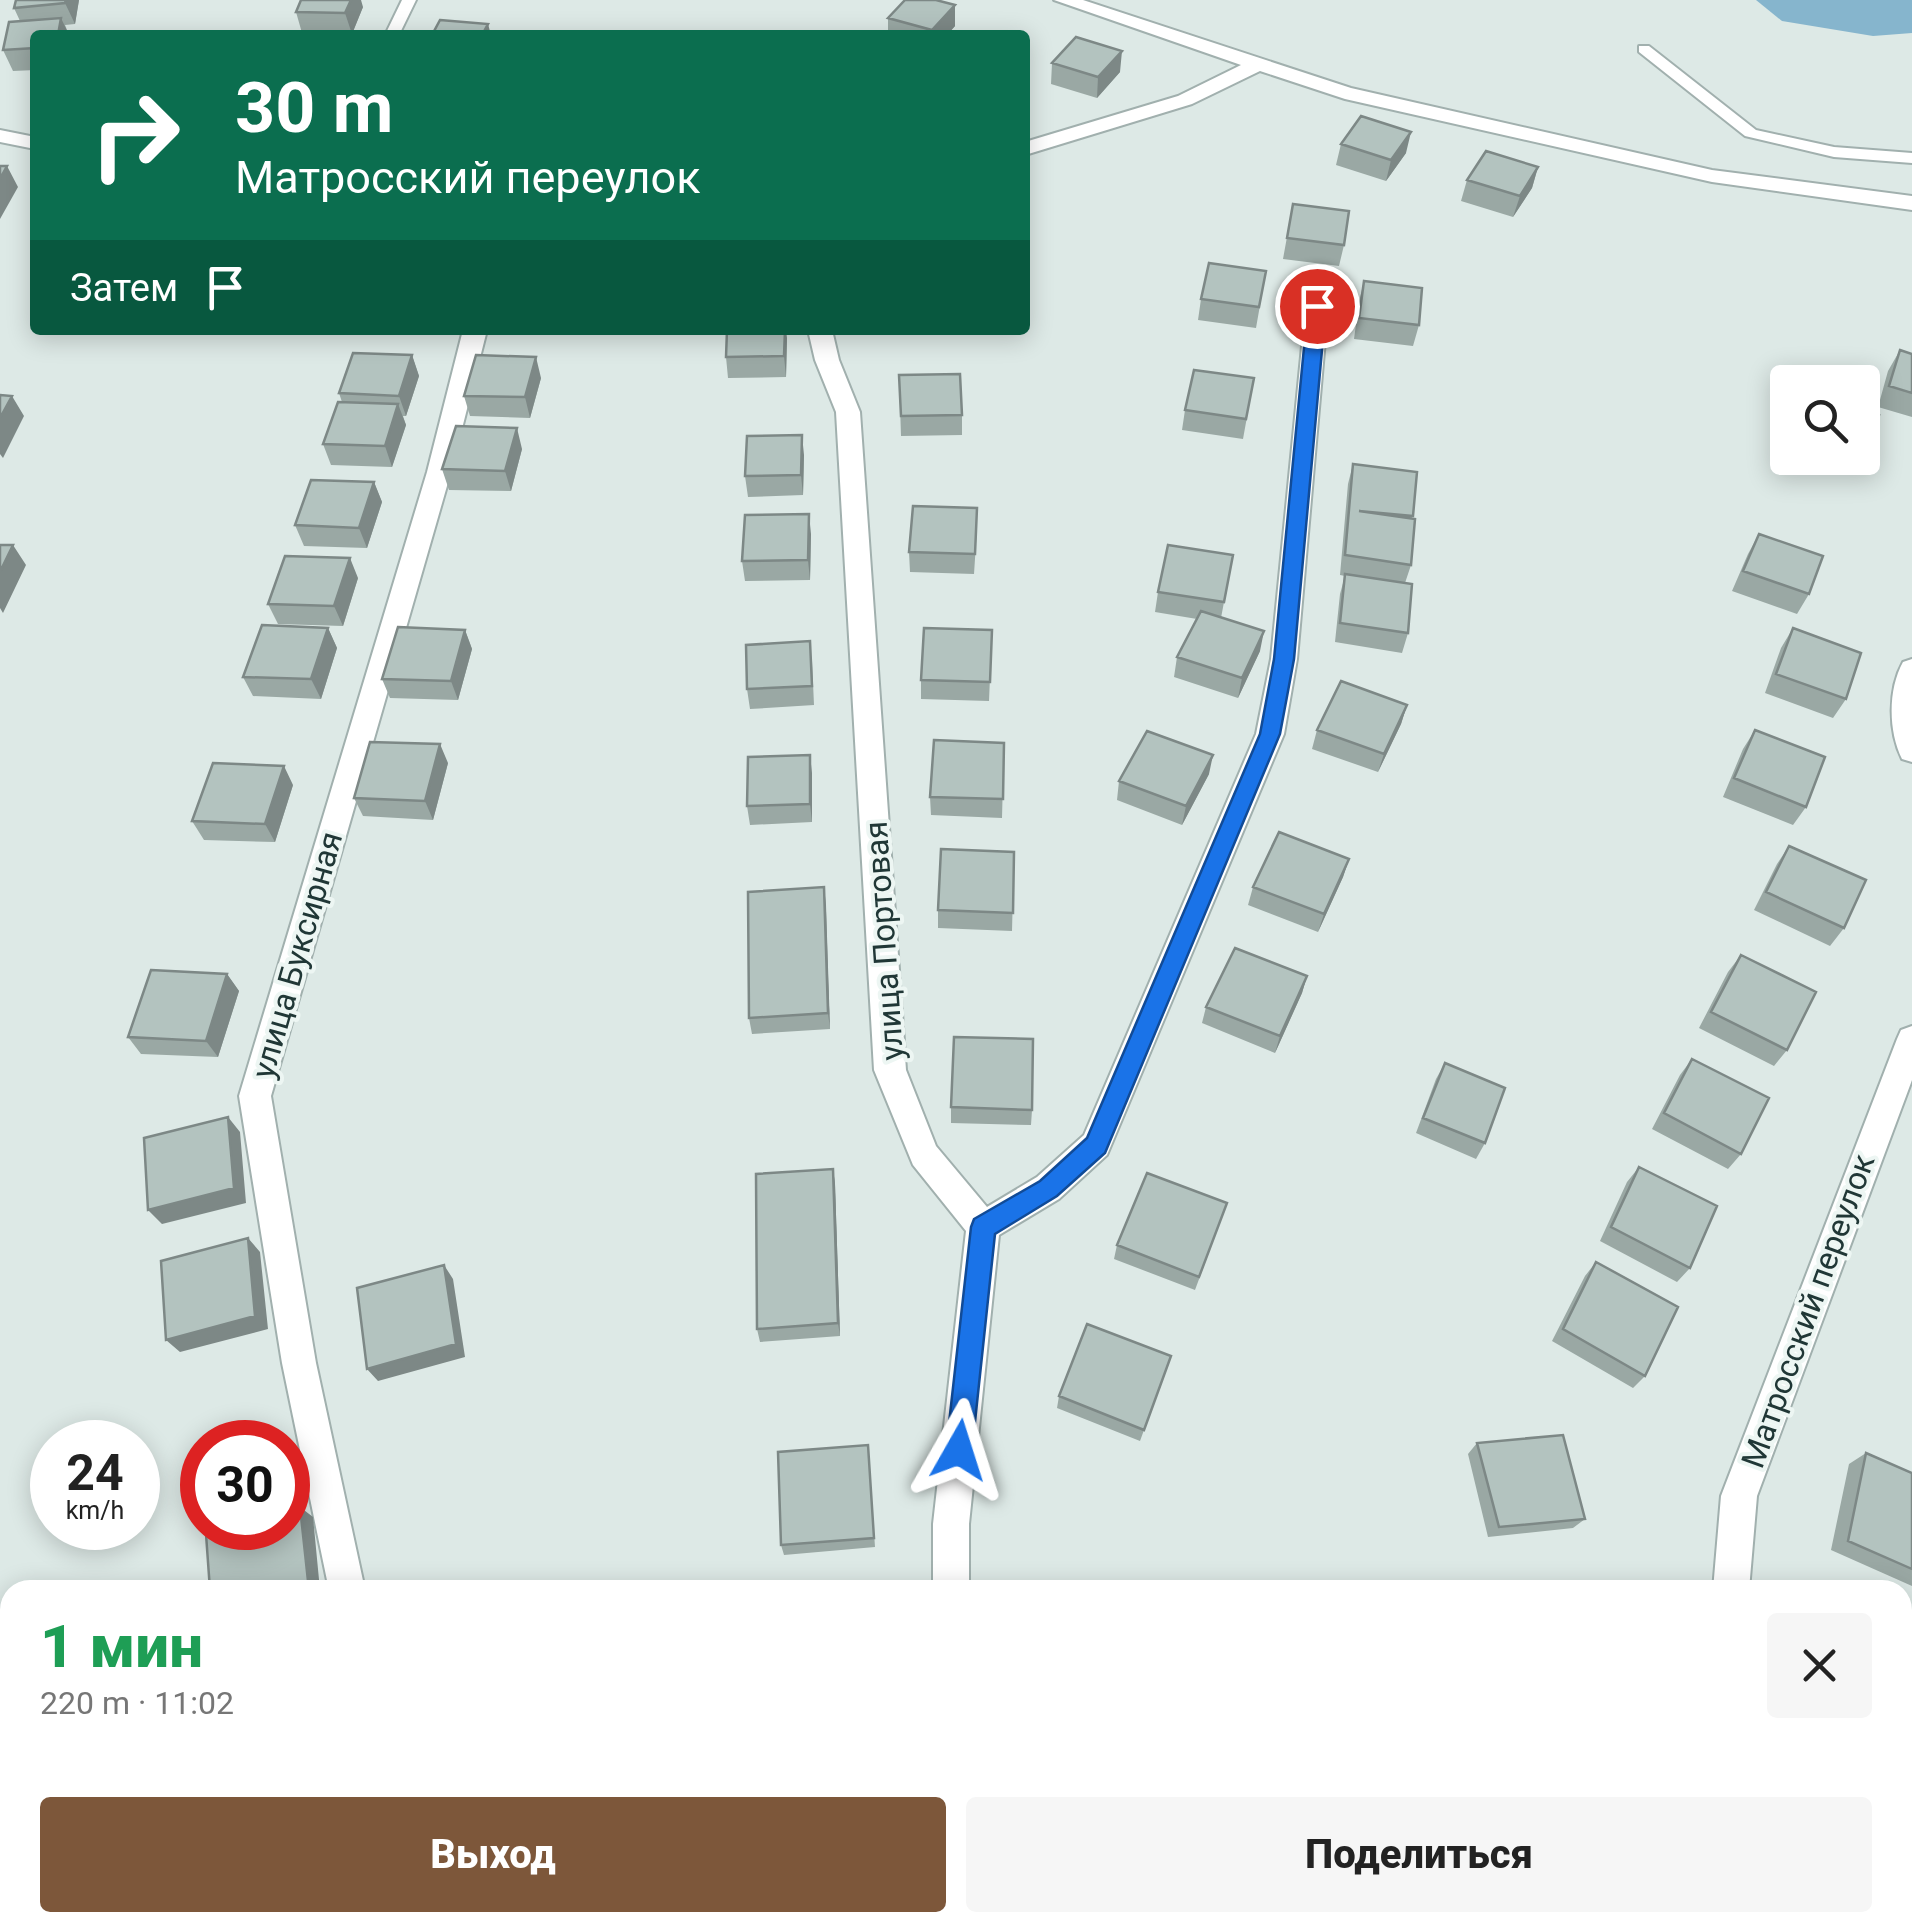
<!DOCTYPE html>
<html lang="ru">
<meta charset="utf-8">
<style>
:root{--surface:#fff;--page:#f6f6f6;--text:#222;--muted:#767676;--accent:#7d573a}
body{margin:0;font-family:Roboto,sans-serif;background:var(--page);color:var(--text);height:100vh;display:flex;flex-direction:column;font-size:38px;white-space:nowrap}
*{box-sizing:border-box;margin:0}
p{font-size:32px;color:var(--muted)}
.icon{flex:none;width:55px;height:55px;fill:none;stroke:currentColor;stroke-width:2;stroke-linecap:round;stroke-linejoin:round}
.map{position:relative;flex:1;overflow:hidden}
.details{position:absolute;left:0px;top:1580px;width:1912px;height:352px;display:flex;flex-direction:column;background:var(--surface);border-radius:30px 30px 0 0;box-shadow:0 5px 25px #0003}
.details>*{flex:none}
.top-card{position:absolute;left:30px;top:30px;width:1000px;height:305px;border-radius:10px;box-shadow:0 5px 25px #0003;background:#0b6e4f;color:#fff;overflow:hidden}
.controls{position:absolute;left:1770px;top:365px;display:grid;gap:20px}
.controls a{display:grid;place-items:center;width:110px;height:110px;border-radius:10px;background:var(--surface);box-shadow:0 5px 25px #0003;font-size:50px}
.speed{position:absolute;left:30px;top:1420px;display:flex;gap:20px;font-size:50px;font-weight:700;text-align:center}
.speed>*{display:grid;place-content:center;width:130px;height:130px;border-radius:50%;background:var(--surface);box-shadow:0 5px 25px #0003;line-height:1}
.speed small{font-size:25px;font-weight:400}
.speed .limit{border:15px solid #d22;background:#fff;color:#111}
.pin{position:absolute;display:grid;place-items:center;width:85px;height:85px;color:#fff;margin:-42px;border:5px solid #fff;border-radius:50%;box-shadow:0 2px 10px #0007}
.me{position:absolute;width:110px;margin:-55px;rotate:6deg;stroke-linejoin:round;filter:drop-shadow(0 0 8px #0008)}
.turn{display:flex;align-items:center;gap:35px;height:210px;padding:0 40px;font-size:45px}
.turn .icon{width:130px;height:130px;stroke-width:2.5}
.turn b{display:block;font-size:70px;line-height:85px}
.then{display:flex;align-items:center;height:95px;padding:0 40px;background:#0003;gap:20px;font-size:38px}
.round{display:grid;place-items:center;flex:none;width:105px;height:105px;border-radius:10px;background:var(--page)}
.headline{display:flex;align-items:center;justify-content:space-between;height:170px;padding:0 40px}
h1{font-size:60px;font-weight:800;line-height:75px;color:#1e9e55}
.action{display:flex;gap:20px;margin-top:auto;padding:20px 40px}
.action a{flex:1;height:115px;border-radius:10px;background:var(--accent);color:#fff;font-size:40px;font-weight:800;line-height:115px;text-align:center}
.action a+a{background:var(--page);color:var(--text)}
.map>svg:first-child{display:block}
.water{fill:#86b5cd}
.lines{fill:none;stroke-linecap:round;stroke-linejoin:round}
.lane-casing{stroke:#a1b0ae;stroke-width:4}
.street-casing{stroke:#a1b0ae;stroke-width:4}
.lane{fill:#fff;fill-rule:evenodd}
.street{fill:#fff;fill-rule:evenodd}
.wall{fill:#9aa8a4}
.shaded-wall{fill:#7d8886}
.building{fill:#b3c3bf;stroke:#7d8886;stroke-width:2.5}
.route{fill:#1a73e8;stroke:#114b97;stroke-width:2.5}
.labels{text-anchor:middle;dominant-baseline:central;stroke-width:8;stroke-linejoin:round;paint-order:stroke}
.street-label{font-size:32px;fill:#203736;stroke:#edf6f3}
</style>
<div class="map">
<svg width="1912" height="1932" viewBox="0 0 1912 1932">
<rect width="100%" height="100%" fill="#dde9e6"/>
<path class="water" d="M1756 0H1912V33L1873 36 1782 21Z"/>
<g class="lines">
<defs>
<path id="lane" d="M402 0H416L399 35H385Z
M1639 46H1649L1756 130 1834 147 1912 153V163L1834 157 1745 136 1639 52Z"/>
<path id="street" d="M1054 0H1083L1351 88 1712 170 1912 196V210L1712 182 1345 99 1260 71 1192 104 1025 155V142L1178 96 1241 65Z
M0 130 35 137V149L0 142Z
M1317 299 1328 306 1297 659 1284 734 1107 1155 1059 1199 999 1235 969 1524V1590H933V1524L966 1231 913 1165 874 1070 836 412 815 360 808 330H832L839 360 860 412 906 1070 936 1146 987 1207 1037 1177 1084 1135 1256 734 1271 659 1306 306Z
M463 330H487L451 472 271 1096 316 1363 365 1590H329L282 1363 239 1096 427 472Z
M1912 659V762L1902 759C1888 731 1888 689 1903 662Z
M1912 1026V1080L1757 1496 1749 1590H1713L1721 1496 1897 1039 1901 1030Z
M350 1922H390L389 1932H349Z
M946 1922H986L987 1932H947Z
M1787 1922H1827L1830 1932H1790Z"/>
</defs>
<use href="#lane" class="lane-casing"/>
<use href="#street" class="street-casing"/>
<use href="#lane" class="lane"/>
<use href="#street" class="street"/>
</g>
<path class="wall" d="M79 0 75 24 65 25 69 35H35V70L13 71 3 50 20 21 14 8Z
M363 7 352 34 302 33 296 12Z
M888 18 955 26 947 35H888Z
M1052 63 1120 72 1097 98 1051 84Z
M1341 144 1406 153 1386 181 1336 165Z
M1538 167 1532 188 1513 217 1461 201 1467 180Z
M1293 204 1344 245 1339 266 1283 259Z
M1266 271 1256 328 1198 320 1201 299Z
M1364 281 1419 325 1413 346 1354 339 1359 302Z
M787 338 786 377 728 378 726 357Z
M1900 350 1912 354V417L1878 407 1888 371Z
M412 355 419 376 406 416H403L406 425 392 467 331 465 323 444 342 402 339 393Z
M899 375 962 415V435L901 436Z
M541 378 530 418 470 416 464 396Z
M1254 378 1243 439 1182 430 1185 410Z
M1862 410 1867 453 1855 473 1803 458H1862Z
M522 449 511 491 449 490 442 469Z
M804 455 803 495 748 497 745 476Z
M1353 464 1417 472 1412 519 1411 565 1405 583 1408 633 1402 653 1335 642 1340 594 1345 576 1340 575 1348 484Z
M374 482 382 502 367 548 304 546 295 525Z
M977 528 974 574 910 572 909 552Z
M811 534 810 580 745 581 742 561Z
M1759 534 1809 594 1797 614 1732 591 1748 554Z
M358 578 343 626 278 624 268 604Z
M1158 592 1224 602 1221 618 1260 651 1238 698 1174 677 1177 657 1197 619 1155 612Z
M328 628 337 648 321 699 253 696 243 677Z
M1793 628 1846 699 1833 718 1765 693 1781 648Z
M465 630 472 649 458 700 390 698 382 679Z
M992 630 989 701 921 699V680Z
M812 661 814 705 750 709 747 689Z
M1407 705 1401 724 1378 772 1312 749 1317 730Z
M1755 730 1806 807 1793 825 1723 797 1743 749Z
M1004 743 1002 818 931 815 930 797Z
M448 763 433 820 363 816 354 798Z
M812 773V822L750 825 747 806Z
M1209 774 1182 825 1117 800 1119 781Z
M293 785 275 842 204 840 192 821Z
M1789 846 1844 928 1830 946 1754 910 1777 864Z
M1014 852 1012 931 938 928V910Z
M1349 859 1343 877 1318 932 1248 905 1253 887Z
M824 887 830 1029 752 1034 749 1018Z
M1741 955 1787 1050 1774 1066 1699 1028 1728 972Z
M227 974 239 991 218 1057 141 1054 128 1037Z
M1307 976 1302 993 1275 1053 1202 1023 1206 1007Z
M1692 1059 1741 1154 1728 1169 1652 1129 1680 1075Z
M1445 1063 1485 1143 1476 1159 1416 1133 1436 1079Z
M951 1107 1032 1110 1031 1125 951 1123Z
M1639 1167 1690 1268 1677 1282 1600 1241 1627 1182Z
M833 1169 835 1184 840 1336 760 1342 757 1329Z
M1222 1217 1195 1290 1114 1259 1117 1245Z
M1596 1262 1645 1376 1633 1388 1552 1341 1585 1276Z
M1171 1356 1140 1441 1057 1408 1059 1396Z
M1477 1443 1585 1519 1573 1528 1488 1537 1468 1454Z
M868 1445 875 1547 784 1555 781 1545Z
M1866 1453 1912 1473V1586L1831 1550 1849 1464Z
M1902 1653H1912V1754L1902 1755Z"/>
<path class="shaded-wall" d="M66 0H79L75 24 65 3Z
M351 0H361L363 7 352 34 345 13Z
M955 5V26L947 35H932V30Z
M61 18 69 35H58Z
M488 24 491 35H482Z
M1122 51 1120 72 1097 98 1098 77Z
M1411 132 1406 153 1386 181 1391 160Z
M7 166 18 187 0 219V179Z
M1538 167 1532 188 1513 217 1520 196Z
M785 330H786L787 338 786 377 784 356Z
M412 355 419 376 406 416 399 396Z
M536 357 541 378 530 418 525 397Z
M12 396 24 416 3 458 0 454V418Z
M398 404 406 425 392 467 385 446Z
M517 428 522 449 511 491 505 471Z
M802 435 804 455 803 495 801 475Z
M374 482 382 502 367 548 359 528Z
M809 514 811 534 810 580 808 560Z
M13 545 26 565 3 613 0 608V572Z
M350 558 358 578 343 626 334 606Z
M328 628 337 648 321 699 311 679Z
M465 630 472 649 458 700 451 681Z
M1264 631 1260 651 1238 698 1242 678Z
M1407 705 1401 724 1378 772 1384 754Z
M440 744 448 763 433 820 425 801Z
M810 755 812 773V822L810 804Z
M1213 755 1209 774 1182 825 1186 806Z
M284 766 293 785 275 842 265 824Z
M1349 859 1343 877 1318 932 1324 914Z
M824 887 826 905 830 1029 828 1013Z
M227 974 239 991 218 1057 206 1041Z
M1307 976 1302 993 1275 1053 1280 1036Z
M228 1117 240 1132 246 1203 162 1224 148 1210Z
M833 1169 835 1184 840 1336 838 1323Z
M248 1238 260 1252 268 1329 180 1352 166 1340Z
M444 1265 453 1279 465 1357 378 1381 367 1369Z
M300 1507 313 1517 320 1590H309Z
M265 1922H280L279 1932H264Z
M508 1922H518V1932H508Z"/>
<path class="building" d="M16 0H66L65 3 14 8Z
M301 0H351L345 13 296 12Z
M905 0H936L955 5 932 30 888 18Z
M61 18 58 35H35V48L3 50 9 22Z
M440 20 488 24 482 35H432Z
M1076 37 1122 51 1098 77 1052 63Z
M1361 116 1411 132 1391 160 1341 144Z
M1486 151 1538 167 1520 196 1467 180Z
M0 166H7L0 179Z
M1293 204 1349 211 1344 245 1287 238Z
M1209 263 1266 271 1259 307 1201 299Z
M1364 281 1422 288 1419 325 1359 318Z
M727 330H785L784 356 726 357Z
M1900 350 1912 354V393L1889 386Z
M353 353 412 355 399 396 339 393Z
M476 355 536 357 525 397 464 396Z
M1194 370 1254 378 1246 419 1185 410Z
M960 374 962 415 901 416 899 375Z
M0 395 12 396 0 418Z
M338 402 398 404 385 446 323 444Z
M1862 410 1879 415 1867 453 1862 451Z
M456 426 517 428 505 471 442 469Z
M802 435 801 475 745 476 747 436Z
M1353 464 1417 472 1413 516 1359 511 1415 519 1411 565 1345 555Z
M311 480 374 482 359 528 295 525Z
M913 506 977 508 975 554 909 552Z
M809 514 808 560 742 561 745 515Z
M1759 534 1823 556 1809 594 1743 571Z
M0 545H13L0 572Z
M1168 545 1233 555 1224 602 1158 592Z
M285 556 350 558 334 606 268 604Z
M1345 574 1412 584 1408 633 1340 623Z
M1201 611 1264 631 1242 678 1177 657Z
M262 625 328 628 311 679 243 677Z
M398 627 465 630 451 681 382 679Z
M924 628 992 630 990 682 921 680Z
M1793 628 1861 653 1846 699 1776 674Z
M810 641 812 686 747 689 746 645Z
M1341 681 1407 705 1384 754 1317 730Z
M1755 730 1825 757 1806 807 1734 778Z
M1147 731 1213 755 1186 806 1119 781Z
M934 740 1004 743 1003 799 930 797Z
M370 742 440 744 425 801 354 798Z
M810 755V804L747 806 748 757Z
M213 763 284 766 265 824 192 821Z
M1279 832 1349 859 1324 914 1253 887Z
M1789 846 1866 880 1844 928 1766 892Z
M941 849 1014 852 1013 913 938 910Z
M824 887 828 1013 749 1018 748 892Z
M1235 948 1307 976 1280 1036 1206 1007Z
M1741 955 1816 992 1787 1050 1711 1012Z
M151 970 227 974 206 1041 128 1037Z
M954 1037 1033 1039 1032 1110 951 1107Z
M1692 1059 1769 1098 1741 1154 1664 1113Z
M1445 1063 1505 1088 1485 1143 1423 1118Z
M228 1117 234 1188 148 1210 144 1138Z
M1639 1167 1717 1206 1690 1268 1611 1227Z
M833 1169 838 1323 757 1329 756 1174Z
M1147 1173 1227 1203 1199 1277 1117 1245Z
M248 1238 255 1316 166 1340 161 1261Z
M1596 1262 1678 1307 1645 1376 1563 1329Z
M444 1265 456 1344 367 1369 357 1288Z
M1087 1324 1171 1356 1144 1430 1059 1396Z
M1563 1435 1585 1519 1499 1527 1477 1443Z
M868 1445 874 1538 781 1545 778 1452Z
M1866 1453 1912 1473V1569L1848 1541Z
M300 1507 309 1590H210L206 1534 230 1528H288V1511Z
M1902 1653H1912V1750H1902Z
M241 1922H265L264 1932H160Z
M403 1922H508V1932H403Z"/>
<path class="route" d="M1317 300 1326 306 1294 659 1280 734 1105 1153 1057 1196 995 1234 972 1450 968 1460 959 1464 950 1460 946 1450 971 1227 974 1219 1040 1181 1087 1138 1260 734 1274 659 1308 306Z"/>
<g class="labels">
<g class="street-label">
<text transform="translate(884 941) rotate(-94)">улица Портовая</text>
<text transform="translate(297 955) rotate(-74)">улица Буксирная</text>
<text transform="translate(1808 1311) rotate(-70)">Матросский переулок</text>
</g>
</g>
</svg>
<div class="controls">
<a><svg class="icon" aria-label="search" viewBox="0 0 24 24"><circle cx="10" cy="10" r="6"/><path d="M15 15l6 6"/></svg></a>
</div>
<div class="speed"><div>24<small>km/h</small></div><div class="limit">30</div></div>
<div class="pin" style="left:1317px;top:306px;background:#d93025"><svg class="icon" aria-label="arrive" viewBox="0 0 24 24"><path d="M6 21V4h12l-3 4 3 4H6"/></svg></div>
<svg class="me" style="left:959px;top:1450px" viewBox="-20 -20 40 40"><path d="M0-17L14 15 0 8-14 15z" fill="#1a73e8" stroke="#fff" stroke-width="4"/></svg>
<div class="top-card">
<div class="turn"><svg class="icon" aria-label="right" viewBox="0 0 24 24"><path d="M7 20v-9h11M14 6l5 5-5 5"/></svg><div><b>30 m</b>Матросский переулок</div></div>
<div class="then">Затем<svg class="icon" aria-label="arrive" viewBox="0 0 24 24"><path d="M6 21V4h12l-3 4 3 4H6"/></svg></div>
</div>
<section class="details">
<div class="headline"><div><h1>1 мин</h1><p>220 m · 11:02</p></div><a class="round"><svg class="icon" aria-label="close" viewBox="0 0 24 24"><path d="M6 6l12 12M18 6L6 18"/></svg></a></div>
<div class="action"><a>Выход</a><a>Поделиться</a></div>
</section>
</div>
